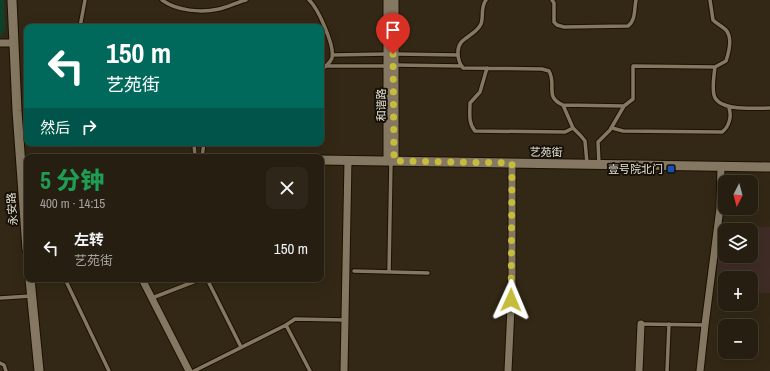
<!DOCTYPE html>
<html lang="zh">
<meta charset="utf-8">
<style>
:root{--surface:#261e10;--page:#2e2719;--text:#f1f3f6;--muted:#a4a29f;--line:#423c30}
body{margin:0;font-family:"Archivo Narrow","Noto Sans SC",sans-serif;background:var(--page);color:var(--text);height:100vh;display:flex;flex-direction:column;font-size:15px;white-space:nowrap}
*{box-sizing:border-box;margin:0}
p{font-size:13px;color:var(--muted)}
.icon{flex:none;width:22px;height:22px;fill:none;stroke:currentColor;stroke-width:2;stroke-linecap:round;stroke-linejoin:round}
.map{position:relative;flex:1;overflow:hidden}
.side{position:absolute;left:24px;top:154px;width:300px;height:128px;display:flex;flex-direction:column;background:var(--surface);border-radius:8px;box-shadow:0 4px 16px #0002,0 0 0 1px var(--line)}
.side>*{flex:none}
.guide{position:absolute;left:24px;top:24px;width:300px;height:122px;border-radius:8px;box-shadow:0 4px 16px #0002,0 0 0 1px var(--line);background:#00695c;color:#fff;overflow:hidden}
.needle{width:26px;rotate:186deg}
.controls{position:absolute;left:718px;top:175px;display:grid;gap:8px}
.controls a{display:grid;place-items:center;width:40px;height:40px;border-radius:8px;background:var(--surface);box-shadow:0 4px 16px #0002,0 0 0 1px var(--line);font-size:20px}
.pin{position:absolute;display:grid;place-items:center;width:34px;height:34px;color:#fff;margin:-41px -17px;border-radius:50% 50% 50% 0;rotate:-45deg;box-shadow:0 0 4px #0007}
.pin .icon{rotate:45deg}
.me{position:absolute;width:44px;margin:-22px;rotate:1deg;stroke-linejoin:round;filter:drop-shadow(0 0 3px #0008)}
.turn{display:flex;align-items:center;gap:14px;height:84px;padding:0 16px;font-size:18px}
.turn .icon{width:52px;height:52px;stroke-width:2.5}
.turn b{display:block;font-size:28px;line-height:34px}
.then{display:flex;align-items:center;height:38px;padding:0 16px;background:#0003;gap:8px;font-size:15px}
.round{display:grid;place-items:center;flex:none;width:42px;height:42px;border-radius:8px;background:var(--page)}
.summary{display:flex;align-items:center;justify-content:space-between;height:68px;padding:0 16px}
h1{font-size:24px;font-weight:800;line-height:30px;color:#1e9e55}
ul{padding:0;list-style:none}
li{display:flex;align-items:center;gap:12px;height:52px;padding:0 16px}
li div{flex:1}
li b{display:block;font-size:15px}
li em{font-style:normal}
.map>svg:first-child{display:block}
.commercial{fill:#3f2c27}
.green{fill:#0f4129}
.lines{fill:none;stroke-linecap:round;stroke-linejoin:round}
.service-casing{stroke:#1b1101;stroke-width:5.5}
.minor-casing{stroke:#1b1101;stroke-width:9}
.tertiary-casing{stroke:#1b1101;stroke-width:11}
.service{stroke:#857862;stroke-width:3.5}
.minor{stroke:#857862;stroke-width:7}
.tertiary{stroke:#857862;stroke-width:9}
.route{stroke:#c6bc3c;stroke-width:7;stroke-dasharray:0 12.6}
.transit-dot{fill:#1a4fb4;stroke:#171209;stroke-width:1.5}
.labels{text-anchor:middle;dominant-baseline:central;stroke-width:4;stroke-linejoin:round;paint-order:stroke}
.street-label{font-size:11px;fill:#e9e2d6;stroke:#171209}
.poi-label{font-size:11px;fill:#e9e2d6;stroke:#171209;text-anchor:end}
</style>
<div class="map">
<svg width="770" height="371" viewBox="0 0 770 371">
<rect width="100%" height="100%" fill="#332815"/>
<path class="commercial" d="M726 226 770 227V293H751V278H725V293H717V253H725V256H751V230H726Z"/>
<path class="green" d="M0 0H4L5 29 0 37Z"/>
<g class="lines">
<defs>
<path id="service" d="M162 0C177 11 201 13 219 9 229 7 237 2 246 0
M309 0C318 8 335 46 332 58 330 63 325 67 321 70
M486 0C480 8 484 16 481 24 475 37 457 37 458 53 458 59 459 63 463 68L542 69 549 71C557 85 544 97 563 105L624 106 633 99V66L715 67 726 61C729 52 733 38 726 30 722 26 717 24 713 20L710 0
M552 0 554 3V22L557 25 564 27 628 26C636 20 634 9 636 0
M80 27 85 0
M395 54 458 55
M332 55 387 54
M321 64 325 66H387
M395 65 462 66
M715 67C714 75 712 87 714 95 718 112 757 108 770 108
M487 68 480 92 470 103C470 113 468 123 475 131L565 132 573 128
M563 105 573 128 581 136 585 141 587 163
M612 128 623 131 722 132C729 127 732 116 729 108
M194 143 195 157
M202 157 204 143
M599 164 598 142 610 130 624 106
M354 271 428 273
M389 272 391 161
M65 279 109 371
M207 279 241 347
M0 298 31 296
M152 298 201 279
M641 324 705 325
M286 325 295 319 345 320
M0 363 4 365 6 371
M194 371 286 325 310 371
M667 371 669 324"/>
<path id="minor" d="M0 43H14
M142 279 189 371
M344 371 348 160
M508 371 512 286V163
M639 371 641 324
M700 371 705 325 720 208 721 166"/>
<path id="tertiary" d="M12 0 17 111 27 249
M321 160 770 167
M388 161V0
M394 161V0
M30 279 39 371"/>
</defs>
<use href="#service" class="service-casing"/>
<use href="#minor" class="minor-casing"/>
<use href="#tertiary" class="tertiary-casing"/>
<use href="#service" class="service"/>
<use href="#minor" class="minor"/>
<use href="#tertiary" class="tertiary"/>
</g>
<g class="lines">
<path class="route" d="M393 54 394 161 512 163 511 300"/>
</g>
<rect class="transit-dot" x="667" y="165" width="8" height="8" rx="2"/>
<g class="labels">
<g class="street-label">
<text transform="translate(381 105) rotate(-90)">和谐路</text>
<text transform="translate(546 152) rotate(1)">艺苑街</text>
<text transform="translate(12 209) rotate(-94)">永安路</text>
</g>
<g class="poi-label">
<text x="663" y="169">壹号院北门</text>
</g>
</g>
</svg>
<div class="controls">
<a><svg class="needle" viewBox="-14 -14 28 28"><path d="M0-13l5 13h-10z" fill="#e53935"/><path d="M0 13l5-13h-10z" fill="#a4a29f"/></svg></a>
<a><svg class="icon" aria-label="layers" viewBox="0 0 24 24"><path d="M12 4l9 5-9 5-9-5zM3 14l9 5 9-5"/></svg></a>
<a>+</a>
<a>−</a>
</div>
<div class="pin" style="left:393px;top:54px;background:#d93025"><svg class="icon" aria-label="arrive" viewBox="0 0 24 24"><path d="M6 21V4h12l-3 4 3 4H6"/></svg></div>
<svg class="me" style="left:511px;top:300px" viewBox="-20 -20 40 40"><path d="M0-17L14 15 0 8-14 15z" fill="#c6bc3c" stroke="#fff" stroke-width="4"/></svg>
<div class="guide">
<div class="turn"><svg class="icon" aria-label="left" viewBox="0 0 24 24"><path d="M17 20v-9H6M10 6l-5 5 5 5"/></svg><div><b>150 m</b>艺苑街</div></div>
<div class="then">然后<svg class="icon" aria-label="right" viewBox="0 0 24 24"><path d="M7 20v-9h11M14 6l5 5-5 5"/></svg></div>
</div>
<section class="side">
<div class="summary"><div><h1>5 分钟</h1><p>400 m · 14:15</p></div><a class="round"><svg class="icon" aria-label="close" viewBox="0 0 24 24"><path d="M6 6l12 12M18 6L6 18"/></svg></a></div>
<ul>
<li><svg class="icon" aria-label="left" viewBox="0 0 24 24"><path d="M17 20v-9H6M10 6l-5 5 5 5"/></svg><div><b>左转</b><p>艺苑街</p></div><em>150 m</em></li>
</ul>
</section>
</div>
